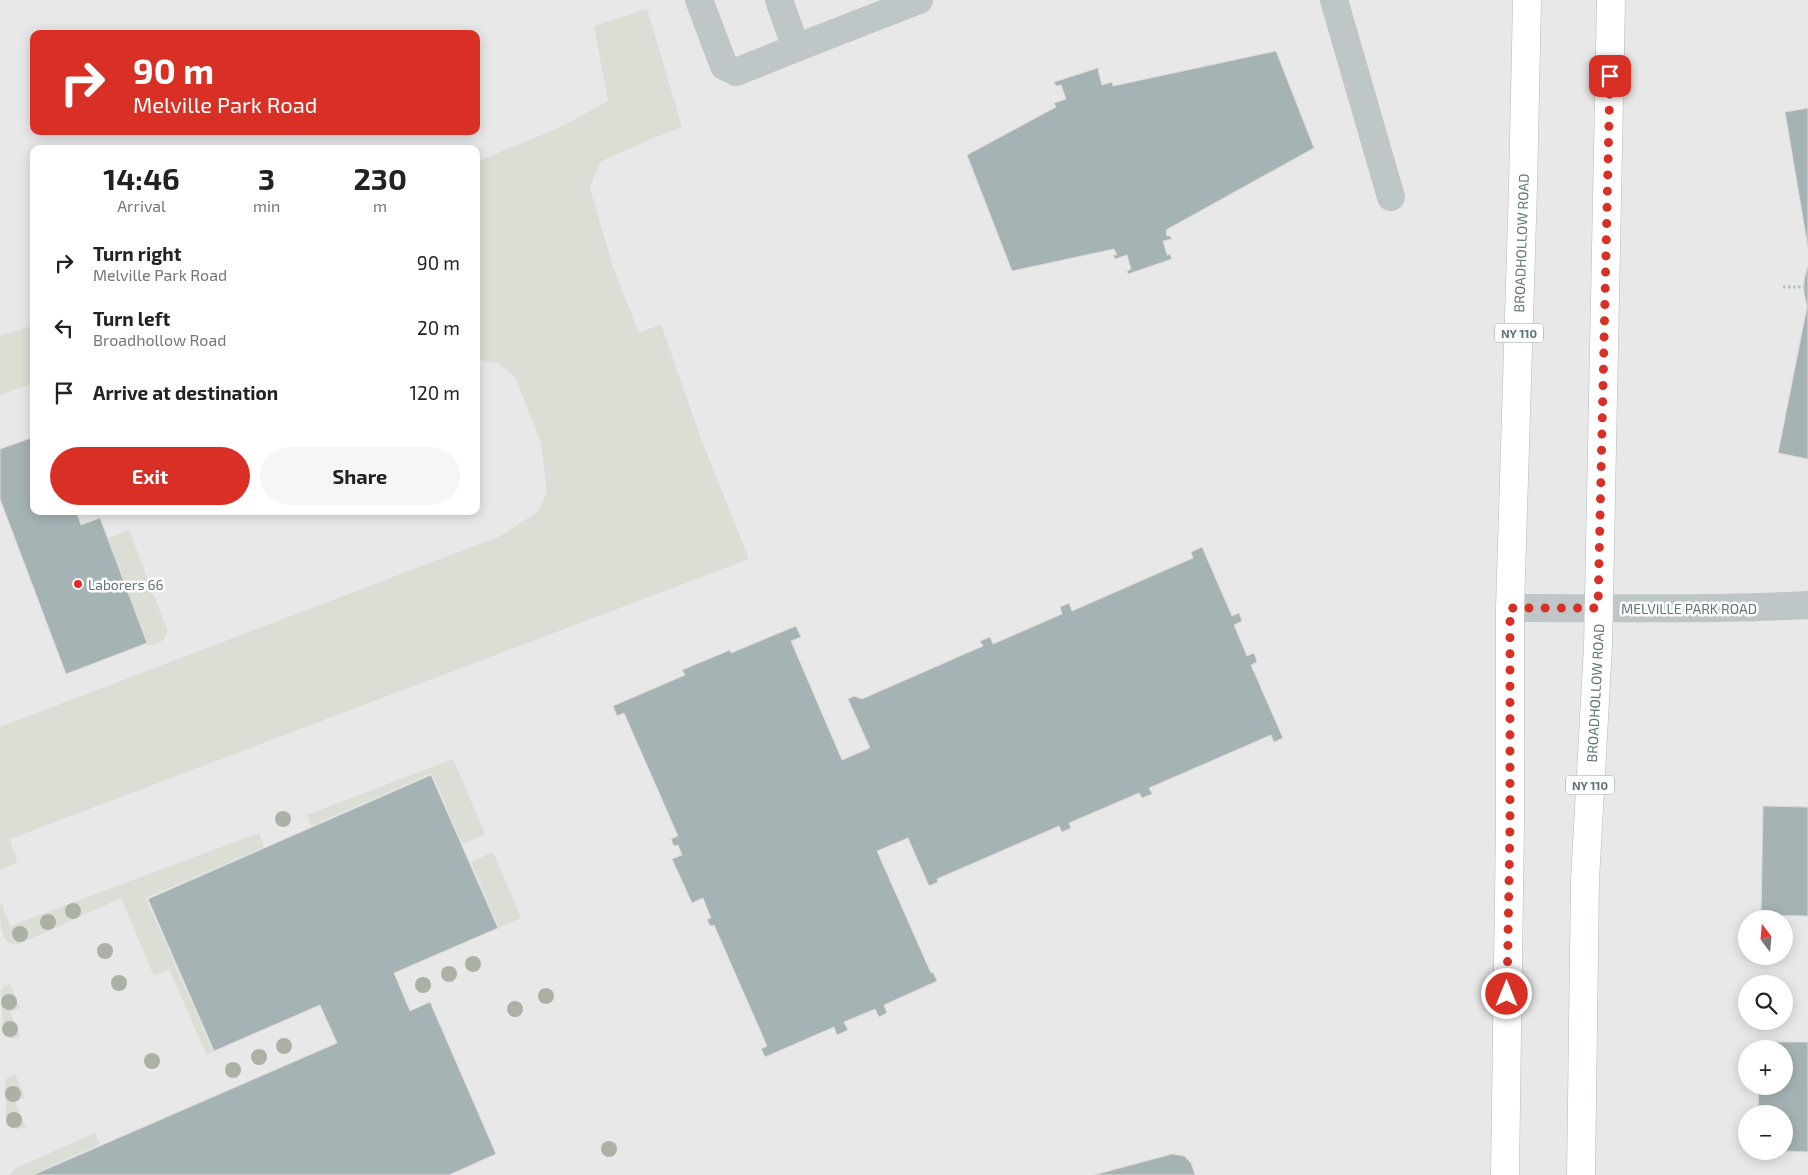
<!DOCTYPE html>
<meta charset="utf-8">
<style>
:root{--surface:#fff;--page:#f6f6f6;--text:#222;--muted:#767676;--accent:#d93025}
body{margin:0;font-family:"Exo 2",sans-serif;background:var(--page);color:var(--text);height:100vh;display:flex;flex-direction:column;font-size:19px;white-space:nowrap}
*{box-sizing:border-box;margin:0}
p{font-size:16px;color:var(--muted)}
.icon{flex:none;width:28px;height:28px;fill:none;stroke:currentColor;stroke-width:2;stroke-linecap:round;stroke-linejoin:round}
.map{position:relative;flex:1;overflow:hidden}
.panel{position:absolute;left:30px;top:145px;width:450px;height:370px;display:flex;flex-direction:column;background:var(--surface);border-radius:10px;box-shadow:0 2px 12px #0003}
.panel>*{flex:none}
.guide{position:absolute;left:30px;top:30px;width:450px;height:105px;border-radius:10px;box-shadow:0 2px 12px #0003;background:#d93025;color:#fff;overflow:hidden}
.needle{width:32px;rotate:344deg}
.fabs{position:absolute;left:1738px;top:910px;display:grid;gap:10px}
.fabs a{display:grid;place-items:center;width:55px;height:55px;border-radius:50%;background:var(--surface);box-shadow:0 2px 12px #0003;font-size:25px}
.pin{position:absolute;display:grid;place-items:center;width:42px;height:42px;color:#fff;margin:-21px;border-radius:10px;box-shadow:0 2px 8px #0006}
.me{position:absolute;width:55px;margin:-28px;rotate:0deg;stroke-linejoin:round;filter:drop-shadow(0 0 4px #0008)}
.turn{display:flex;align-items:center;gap:18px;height:105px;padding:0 20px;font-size:22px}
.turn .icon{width:65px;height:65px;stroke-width:2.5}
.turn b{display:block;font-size:35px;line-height:42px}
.eta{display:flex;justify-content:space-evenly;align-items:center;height:85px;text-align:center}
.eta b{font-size:30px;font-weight:700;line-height:35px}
.cta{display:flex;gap:10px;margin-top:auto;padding:10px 20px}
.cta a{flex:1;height:58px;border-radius:30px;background:var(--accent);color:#fff;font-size:20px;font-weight:700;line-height:58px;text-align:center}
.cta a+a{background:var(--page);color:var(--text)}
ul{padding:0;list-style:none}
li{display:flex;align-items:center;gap:15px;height:65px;padding:0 20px}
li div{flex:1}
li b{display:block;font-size:19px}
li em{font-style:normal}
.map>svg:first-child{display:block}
.built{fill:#e7e8e7;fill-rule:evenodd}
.green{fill:#daded5}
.building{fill:#a6b3b5;stroke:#dadad8}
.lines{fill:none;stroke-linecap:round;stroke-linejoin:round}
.major-casing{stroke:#b3babc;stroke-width:29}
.path{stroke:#b9bfc0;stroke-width:3;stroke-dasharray:2.5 2.5;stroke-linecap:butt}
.minor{stroke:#bfc6c8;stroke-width:28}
.major{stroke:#fff;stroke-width:28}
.tree{fill:#abb2a5}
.route{stroke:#d93025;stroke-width:9;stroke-dasharray:0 16.2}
.poi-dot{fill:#e52a2f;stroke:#fff;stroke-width:2}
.labels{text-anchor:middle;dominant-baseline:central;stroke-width:5;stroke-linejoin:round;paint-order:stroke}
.shield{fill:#fff;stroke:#8e9fa3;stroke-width:1}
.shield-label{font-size:12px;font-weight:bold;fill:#5e767b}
.street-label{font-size:14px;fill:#5e767b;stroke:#fff}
.poi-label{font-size:14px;fill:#5e767b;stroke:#fff;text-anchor:start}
</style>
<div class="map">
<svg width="1808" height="1175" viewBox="0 0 1808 1175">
<rect width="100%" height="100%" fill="#f9f8f6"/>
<path class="built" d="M0 0H1808V1175H0ZM34 34H476V131H34ZM34 149H476V511H34ZM1746 919H1784V956H1746ZM1746 984H1784V1021H1746ZM1746 1049H1784V1086H1746ZM1746 1114H1784V1151H1746Z"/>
<path class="green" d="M647 9 682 127 648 140 600 162 590 188 613 267 639 333 661 324 701 439 749 559 10 839 17 863 0 870V727L498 537 538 512 547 492 541 443 515 377 498 363 480 360 476 361V162L561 127 608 101 594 26Z
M34 325V383L0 395V336Z
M129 530 167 630C166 642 159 642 148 646L108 538Z
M453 759 485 834 462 844 432 773 311 826 307 815Z
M259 833 264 847 146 898 213 1052 207 1055 169 969 154 976 121 898 19 944C0 949 0 921 0 905L2 904 10 926Z
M493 852 521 918 499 928 471 862Z
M10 984 20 1008 10 1012 20 1037 12 1039 5 1036 3 1032 1 990 4 986Z
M15 1074 25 1097 15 1102 26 1127C3 1135 6 1116 6 1101 5 1095 4 1087 6 1081 7 1077 11 1076 15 1074Z
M95 1133 100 1144 31 1175H10L14 1169Z"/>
<path class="building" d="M1276 51 1314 148 1166 230 1167 236H1170L1172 239 1163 241 1167 255 1170 254 1172 259 1128 274 1127 271 1131 269 1127 255 1115 259 1113 255H1117L1114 249 1012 271 967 155 1056 107 1054 103 1066 99 1061 85 1056 86 1054 82 1098 68 1099 70H1098L1102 85 1112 82 1113 86Z
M1808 108V248L1785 112Z
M1807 268H1808V459L1778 453 1807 307 1804 292V281Z
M34 437V511H76L81 525 100 518 147 643 66 674 0 499V449Z
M1202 547 1232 616 1239 613 1242 621 1234 625 1247 656 1254 653 1257 662 1251 665 1283 738 1274 742 1271 735 1149 788 1152 794 1142 798 1139 793 1069 823 1071 828 1062 832 1059 826 937 879 938 882 929 886 908 838 877 851 931 973 933 972 937 981 884 1005 887 1013 879 1017 875 1009 844 1022 848 1030 837 1035 834 1027 765 1057 761 1049 767 1046 714 925 710 926 707 919 711 918 703 898 692 903 672 859 682 855 678 845 674 846 671 839 678 836 624 713 617 716 613 706 685 675 682 670 730 650 731 653 796 626 801 637 791 641 842 760 870 748 848 699 854 696 862 699 983 646 980 641 990 637 993 644 1062 614 1060 607 1069 603 1072 611 1193 558 1191 552Z
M431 775 498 928 394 973 410 1011 430 1002 496 1154 449 1175H33L337 1043 320 1005 214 1051 148 899Z
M1763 806 1808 807V916L1761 915Z
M1760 1042H1808V1152L1784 1151V1114H1758L1759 1086H1784V1049H1760Z
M1172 1154 1184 1156 1191 1163 1195 1175H1094Z"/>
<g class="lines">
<defs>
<path id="major" d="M1505 1175 1510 824V608L1523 187 1527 0
M1581 1175 1585 880 1598 647 1611 0"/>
</defs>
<use href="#major" class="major-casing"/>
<path class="path" d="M1783 287H1804"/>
<path class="minor" d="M699 0 724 66 736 72 796 48
M779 0 796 48 919 0
M1334 0 1391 197
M1510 608C1609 608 1709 610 1808 605"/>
<use href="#major" class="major"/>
</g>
<g class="tree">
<circle cx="283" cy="819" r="8"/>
<circle cx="73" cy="911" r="8"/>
<circle cx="48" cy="922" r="8"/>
<circle cx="20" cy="934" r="8"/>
<circle cx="105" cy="951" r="8"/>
<circle cx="473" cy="964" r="8"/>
<circle cx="449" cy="974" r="8"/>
<circle cx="119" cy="983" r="8"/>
<circle cx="423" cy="985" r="8"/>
<circle cx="546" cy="996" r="8"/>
<circle cx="9" cy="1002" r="8"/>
<circle cx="515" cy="1009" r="8"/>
<circle cx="10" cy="1029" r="8"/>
<circle cx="284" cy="1046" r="8"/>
<circle cx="259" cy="1057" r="8"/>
<circle cx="152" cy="1061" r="8"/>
<circle cx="233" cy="1070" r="8"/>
<circle cx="13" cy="1094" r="8"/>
<circle cx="14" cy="1120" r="8"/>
<circle cx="609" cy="1149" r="8"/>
</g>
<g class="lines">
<path class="route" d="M1507 994 1510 824V608H1598L1610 76"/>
</g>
<circle class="poi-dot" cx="78" cy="584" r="5"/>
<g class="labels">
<g class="shield">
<rect x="1495" y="323.5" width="48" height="19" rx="4"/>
<rect x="1566" y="775.5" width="48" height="19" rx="4"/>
</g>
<g class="shield-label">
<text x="1519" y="333">NY 110</text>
<text x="1590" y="785">NY 110</text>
</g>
<g class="street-label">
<text transform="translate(1521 243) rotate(-88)">BROADHOLLOW ROAD</text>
<text x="1689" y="608">MELVILLE PARK ROAD</text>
<text transform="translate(1595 693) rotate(-87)">BROADHOLLOW ROAD</text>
</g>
<g class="poi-label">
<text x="88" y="584">Laborers 66</text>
</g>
</g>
</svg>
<div class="fabs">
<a><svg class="needle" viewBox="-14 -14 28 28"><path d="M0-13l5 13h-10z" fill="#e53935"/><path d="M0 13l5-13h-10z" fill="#767676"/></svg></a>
<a><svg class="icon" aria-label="search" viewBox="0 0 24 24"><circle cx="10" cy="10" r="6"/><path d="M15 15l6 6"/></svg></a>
<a>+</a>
<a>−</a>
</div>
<div class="pin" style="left:1610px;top:76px;background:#d93025"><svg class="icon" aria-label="arrive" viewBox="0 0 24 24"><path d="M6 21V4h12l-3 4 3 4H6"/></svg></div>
<svg class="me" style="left:1507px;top:994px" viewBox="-20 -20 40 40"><circle r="17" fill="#d93025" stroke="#fff" stroke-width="3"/><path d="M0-11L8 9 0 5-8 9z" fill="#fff"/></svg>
<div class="guide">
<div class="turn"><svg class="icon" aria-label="right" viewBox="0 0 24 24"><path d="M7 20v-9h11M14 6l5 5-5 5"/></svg><div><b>90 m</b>Melville Park Road</div></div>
</div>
<section class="panel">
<div class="eta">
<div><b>14:46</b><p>Arrival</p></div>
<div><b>3</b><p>min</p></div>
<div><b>230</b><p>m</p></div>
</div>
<ul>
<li><svg class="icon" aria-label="right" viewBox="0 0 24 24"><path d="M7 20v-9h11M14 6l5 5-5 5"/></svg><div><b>Turn right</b><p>Melville Park Road</p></div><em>90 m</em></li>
<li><svg class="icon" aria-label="left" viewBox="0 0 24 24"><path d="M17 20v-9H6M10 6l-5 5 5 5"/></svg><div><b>Turn left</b><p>Broadhollow Road</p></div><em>20 m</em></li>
<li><svg class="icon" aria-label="arrive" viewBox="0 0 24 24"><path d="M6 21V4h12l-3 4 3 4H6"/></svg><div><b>Arrive at destination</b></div><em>120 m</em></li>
</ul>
<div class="cta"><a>Exit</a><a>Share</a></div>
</section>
</div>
